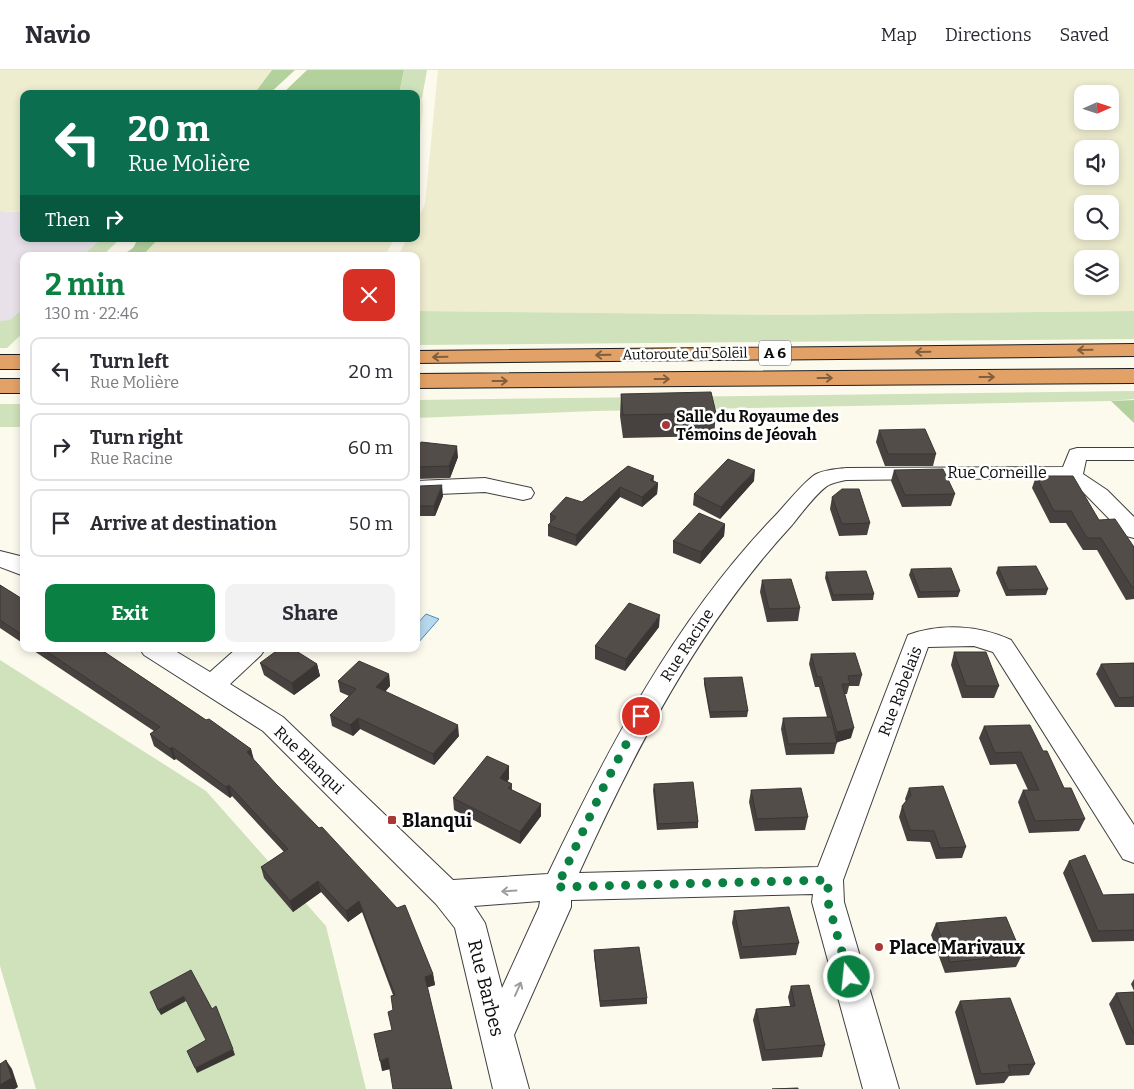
<!DOCTYPE html>
<meta charset="utf-8">
<style>
:root{--surface:#fff;--page:#f2f2f3;--text:#2b2b33;--muted:#7c7c81;--line:#e1e1e2;--accent:#0b8043}
body{margin:0;font-family:Bitter,serif;background:var(--page);color:var(--text);height:100vh;display:flex;flex-direction:column;font-size:19px;white-space:nowrap}
*{box-sizing:border-box;margin:0}
p{font-size:16px;color:var(--muted)}
.icon{flex:none;width:28px;height:28px;fill:none;stroke:currentColor;stroke-width:2;stroke-linecap:round;stroke-linejoin:round}
.map{position:relative;flex:1;overflow:hidden}
.sheet{position:absolute;left:20px;top:182px;width:400px;height:400px;display:flex;flex-direction:column;background:var(--surface);border-radius:10px;box-shadow:0 2px 8px #0003}
.sheet>*{flex:none}
.guide{position:absolute;left:20px;top:20px;width:400px;height:152px;border-radius:10px;box-shadow:0 2px 8px #0003;background:#0b6e4f;color:#fff;overflow:hidden}
.needle{width:32px;rotate:87deg}
.controls{position:absolute;left:1074px;top:15px;display:grid;gap:10px}
.controls a{display:grid;place-items:center;width:45px;height:45px;border-radius:10px;background:var(--surface);box-shadow:0 2px 8px #0003;font-size:25px}
.pin{position:absolute;display:grid;place-items:center;width:42px;height:42px;color:#fff;margin:-21px;border:2px solid #fff;border-radius:50%;box-shadow:0 1px 5px #0007}
.me{position:absolute;width:55px;margin:-28px;rotate:344deg;stroke-linejoin:round;filter:drop-shadow(0 0 4px #0008)}
.turn{display:flex;align-items:center;gap:18px;height:105px;padding:0 25px;font-size:22px}
.turn .icon{width:65px;height:65px;stroke-width:2.5}
.turn b{display:block;font-size:35px;line-height:42px}
.then{display:flex;align-items:center;height:48px;padding:0 25px;background:#0003;gap:10px;font-size:19px}
.round{display:grid;place-items:center;flex:none;width:52px;height:52px;border-radius:10px;background:var(--page)}
.summary{display:flex;align-items:center;justify-content:space-between;height:85px;padding:0 25px}
h1{font-size:30px;font-weight:700;line-height:38px;color:var(--accent)}
.action{display:flex;gap:10px;margin-top:auto;padding:10px 25px}
.action a{flex:1;height:58px;border-radius:10px;background:var(--accent);color:#fff;font-size:20px;font-weight:700;line-height:58px;text-align:center}
.action a+a{background:var(--page);color:var(--text)}
ul{padding:0;list-style:none}
li{display:flex;align-items:center;gap:15px;height:68px;margin:0 10px 8px;padding:0 15px;border:2px solid var(--line);border-radius:10px}
li div{flex:1}
li b{display:block;font-size:19px}
li em{font-style:normal}
header{display:flex;align-items:center;gap:30px;box-sizing:border-box;height:70px;padding:0 25px;background:var(--surface);border-bottom:1px solid var(--line)}
header strong{font-size:24px}
nav{display:flex;gap:28px;margin-inline-start:auto;font-size:18px}
.map>svg:first-child{display:block}
.industrial{fill:#e9e1e9}
.farmland{fill:#efedd0;fill-rule:evenodd}
.green{fill:#cfe2bb}
.forest{fill:#b3d19d}
.water{fill:#b8d8ed;stroke:#498bba}
.lines{fill:none;stroke-linecap:round;stroke-linejoin:round}
.minor-casing{stroke:#3f3f3f;stroke-width:2}
.highway-casing{stroke:#1d1d1d;stroke-width:2}
.minor{fill:#fff;fill-rule:evenodd}
.highway{fill:#e1a167;fill-rule:evenodd}
.wall{fill:#474240}
.shaded-wall{fill:#3a3634}
.building{fill:#534d4a;stroke:#3a3634}
.oneway{stroke:#815e3e}
.oneway2{stroke:#9e9e9e}
.route{stroke:#0b8043;stroke-width:9;stroke-dasharray:0 16.2}
.poi-dot{fill:#a9373a;stroke:#fff;stroke-width:2}
.labels{text-anchor:middle;dominant-baseline:central;stroke-width:5;stroke-linejoin:round;paint-order:stroke}
.far-street-label{font-size:14px;fill:#0c0c0c;stroke:#fff}
.shield{fill:#fff;stroke:#555;stroke-width:1}
.shield-label{font-size:15px;font-weight:bold;fill:#0c0c0c}
.poi-label{font-size:16px;font-weight:bold;fill:#0c0c0c;stroke:#fff;text-anchor:start}
.street-label{font-size:16px;fill:#0c0c0c;stroke:#fff}
.near-poi-label{font-size:19px;font-weight:bold;fill:#0c0c0c;stroke:#fff;text-anchor:start}
.near-street-label{font-size:19px;fill:#0c0c0c;stroke:#fff}
</style>
<header>
<strong>Navio</strong>
<nav><a>Map</a><a>Directions</a><a>Saved</a></nav>
</header>
<div class="map">
<svg width="1134" height="1019" viewBox="0 0 1134 1019">
<rect width="100%" height="100%" fill="#fcfaed"/>
<path class="industrial" d="M0 141 24 142V169H101L82 186H24V238L10 251H0Z"/>
<path class="farmland" d="M0 0H272L254 24H24V142L0 141Z
M438 0H1134V241L781 245 416 241V186H398L407 169H416V152L425 134ZM1082 24H1110V51H1082ZM1082 79H1110V106H1082ZM1082 134H1110V161H1082ZM1082 189H1110V216H1082Z
M422 28 423 39 416 100V29Z
M158 169H394L385 186H174L144 182Z"/>
<path class="green" d="M404 0H427L422 28 416 29V24H399Z
M101 169H120L102 186H82Z
M24 238V262L7 278H0V251L10 250Z
M416 241 781 245 1134 241V269L416 275Z
M1134 321V329L1111 331 595 341 416 348V330Z
M0 334H24V357H0Z
M0 590 206 721 326 856 366 1019H36L0 896Z"/>
<path class="forest" d="M272 0H295L269 24H254Z
M307 0H404L399 24H282Z
M138 169H158L142 186H121L133 178Z
M1134 330V353L1111 331Z"/>
<path class="water" d="M426 544 439 549 418 573 416 555Z"/>
<g class="lines">
<defs>
<path id="minor" d="M1077 378H1134V390H1086L1083 404 1107 420 1134 447V468L1126 466 1083 422 1057 408 846 410C841 411 836 412 831 414 821 417 800 445 792 455 698 557 636 678 579 803L818 797 908 565C940 553 980 555 1011 570L1134 755V793L1123 789 993 582 974 576 928 577 843 810 844 832 899 1019H863L812 832 813 824 571 830V837L514 965 529 1019H493L455 858 436 834 263 661 144 585 140 579H172L210 602 236 579H265L261 585 230 614 283 647 453 810 548 804C608 678 674 552 771 450 785 436 798 418 813 406 821 400 837 399 846 398L1063 397 1070 380ZM540 831 539 837 502 918 485 853 474 836Z
M485 408 531 418 534 423 531 428 523 430 485 422 416 425V411Z
M0 481 24 487V506L0 497Z"/>
<path id="highway" d="M1134 274V286L416 293V281Z
M0 285H24V299H0Z
M1134 299V313L416 318V304Z
M0 309H24V323H0Z"/>
</defs>
<use href="#minor" class="minor-casing"/>
<use href="#highway" class="highway-casing"/>
<use href="#minor" class="minor"/>
<use href="#highway" class="highway"/>
</g>
<path class="wall" d="M621 324 716 343 714 366 623 368 620 346Z
M879 360 936 384 933 396H885L876 372Z
M416 382 458 387 450 408 416 409Z
M628 396 658 413 657 424 642 437 620 427 576 476 548 466V455L550 453V444L582 432Z
M894 400 955 424 951 436 902 437 891 411Z
M1036 406 1099 450 1134 477V529L1126 530 1097 480H1083L1066 453H1050L1032 418Z
M754 411 720 449 693 435 694 424Z
M416 418 443 426 435 446H416Z
M832 427 870 453 867 465 839 466 830 439Z
M725 454 724 466 700 494 673 483V471Z
M998 497 1048 519 1046 525 1006 526 996 503Z
M911 499 960 521 958 527 918 528 909 505Z
M826 502 874 524 873 530 832 531 825 508Z
M762 510 800 538 798 551 767 552 760 522Z
M0 515 24 530V574L0 558Z
M659 557 625 601 595 589V576Z
M31 579H100L206 650 251 679 253 689 433 904 435 915 427 917 390 999 382 1001 392 960 393 940V925L362 842 348 852 321 822 293 842 264 808 261 797 284 782 232 726 230 728 176 689 174 690 154 676 150 664 154 661Z
M954 582 999 616 994 628H962L951 595Z
M811 584 862 605 859 616H849L847 624H845L851 668 837 672 834 684 786 685 781 659 783 648 827 647 819 617H815L809 594Z
M260 593 317 594 320 606 294 625 264 605Z
M1134 593V637H1115L1096 604 1101 594Z
M389 604 390 616 385 622 459 666 434 695 360 659 353 666 332 656 330 645 349 626 340 622 338 611Z
M704 608 748 641 747 647 710 648 704 614Z
M984 656 1043 681 1064 718 1085 749 1079 761 1029 763 1018 732 1023 720H1028L1016 694 990 695 979 668Z
M509 696V709L507 711 512 714V720L541 734V746L520 774 454 740 453 728Z
M654 714 698 752V758L657 760 653 720Z
M909 718 966 777 962 788 936 789 930 772 907 771 899 747 902 736 906 732 905 729Z
M751 720 808 747 805 760 755 761 749 732Z
M1069 791 1103 825 1134 824V871L1092 872 1063 803Z
M734 841 799 873 796 885 740 889 732 853Z
M936 853 1022 885 1016 897 945 903 931 865Z
M594 880 647 928V934L600 937 594 886Z
M1134 909V921L1131 914Z
M791 916 825 975 822 987 762 991 753 950 756 939 790 936 788 927Z
M1134 922V975H1126L1109 934 1116 923Z
M960 931 1035 994 1029 1005 1009 1006 1004 1013 976 1015 955 942Z"/>
<path class="shaded-wall" d="M457 376 458 387 450 408 449 396Z
M755 400 754 411 720 449 721 437Z
M654 406 653 416 658 413 657 424 642 437V427L650 410Z
M442 415 443 426 435 446 434 436Z
M620 417V427L576 476V465Z
M725 454 724 466 700 494 701 482Z
M660 545 659 557 625 601 626 589Z
M317 594 320 606 294 625 292 613Z
M389 604 390 616 378 629 376 617Z
M358 648 360 659 353 666 350 655Z
M458 655 459 666 434 695 433 684Z
M854 658 851 668 835 673 837 662Z
M172 677 176 689 174 690 170 679Z
M251 679 254 690 247 682Z
M509 696V709L501 720 500 708Z
M229 715 232 726 230 728 226 717Z
M541 734V746L520 774V762Z
M318 811 321 822 293 842 290 831Z
M359 831 362 842 348 852 346 841Z
M433 904 435 915 426 918 425 907Z
M184 926 186 931 161 945 158 940Z
M233 979 235 985 197 1003 195 998Z
M388 988 390 999 382 1001 380 991Z
M6 990 12 999 18 1017 15 1019H0V1015Z"/>
<path class="building" d="M711 322 716 343 623 345 621 324Z
M925 359 936 384H888L879 360Z
M421 372 457 376 449 396 416 397V382Z
M728 389 755 400 721 437 694 424Z
M628 396 654 406 650 410 658 413 642 427 620 417 576 465 548 455 556 447 550 444 566 427 582 432Z
M943 399 955 424 905 425 894 400Z
M1036 406H1073L1099 450 1115 449 1134 477V517H1132L1101 468H1087L1071 441H1054Z
M442 415 434 436H416V418L420 416Z
M842 419H859L870 453 842 454 832 427Z
M699 443 725 454 701 482 673 471Z
M1036 496 1048 519 1008 520 998 497Z
M951 498 960 521 920 522 911 499Z
M866 501 874 524 833 525 826 502Z
M791 509 800 538 769 539 762 510Z
M0 515 24 530V566L0 550Z
M629 533 660 545 626 589 595 576Z
M43 579H100L206 650 209 649 251 679 247 682 276 714 319 758 322 757 397 838 405 835 433 904 425 907 452 1019H393L388 988 380 991 374 964 392 960 388 942 393 940 391 926 395 925 359 831 346 841 318 811 290 831 261 797 288 779 229 715 226 717 172 677 170 679 150 664 160 657Z
M279 579H293L317 594 292 613 260 593Z
M954 582H986L999 616H966Z
M855 583 862 605 848 606 850 614H842L854 658 837 662 821 607H817L811 584Z
M359 591 389 604 376 617 458 655 433 684 358 648 350 655 330 645 356 619 338 611Z
M1134 593V627L1119 628 1101 594Z
M742 607 748 641 710 642 704 608Z
M831 647 837 673 788 674 783 648Z
M1030 655 1043 681H1047L1064 718H1071L1085 749 1035 751 1023 720H1039L1021 682 995 683 984 656Z
M487 686 509 696 500 708 512 714 508 718 541 734 520 762 453 728Z
M693 712 698 752 658 754 654 714Z
M943 716 966 777 940 778 934 761 910 760 902 736 911 725 909 718Z
M801 718 808 747 757 749 751 720Z
M1085 785 1103 825 1134 824V860L1098 861 1069 791Z
M789 837 799 873 742 877 734 841Z
M1006 847 1022 885 950 892 936 853Z
M639 877 647 928 600 931 594 880Z
M191 900 212 939 216 936 233 979 195 998 187 981 206 970 184 926 158 940 150 922Z
M809 915 825 975 765 980 756 939 795 936 791 916Z
M1134 922V964L1116 923Z
M1010 928 1035 994 1008 995 1010 1002 981 1004 960 931Z
M6 990 12 1008 0 1015V994Z
M798 1018V1019H772Z"/>
<defs><path id="oneway-shaft" d="M-6 0H5M1.5-3L5.5 0L1.5 3" fill="none" stroke-width="1.6" stroke-linecap="round" stroke-linejoin="round" transform="scale(1.25)"/></defs>
<g class="oneway">
<use href="#oneway-shaft" transform="translate(1085 280) rotate(179)"/>
<use href="#oneway-shaft" transform="translate(923 282) rotate(179)"/>
<use href="#oneway-shaft" transform="translate(603 285) rotate(179)"/>
<use href="#oneway-shaft" transform="translate(440 287) rotate(179)"/>
<use href="#oneway-shaft" transform="translate(987 307)"/>
<use href="#oneway-shaft" transform="translate(825 308)"/>
<use href="#oneway-shaft" transform="translate(662 309)"/>
<use href="#oneway-shaft" transform="translate(500 311)"/>
</g>
<g class="oneway2">
<use href="#oneway-shaft" transform="translate(509 821) rotate(176)"/>
<use href="#oneway-shaft" transform="translate(518 919) rotate(-66)"/>
</g>
<g class="lines">
<path class="route" d="M641 646 604 716 557 817 828 810V832L849 907"/>
</g>
<g class="poi-dot">
<circle cx="666" cy="355" r="5"/>
<rect x="387" y="745" width="10" height="10" rx="2.5"/>
<circle cx="879" cy="877" r="5"/>
</g>
<g class="labels">
<g class="far-street-label">
<text transform="translate(685 284) rotate(-1)">Autoroute du Soleil</text>
</g>
<rect class="shield" x="759" y="270.5" width="32" height="25" rx="4"/>
<g class="shield-label">
<text x="775" y="283">A 6</text>
</g>
<g class="poi-label">
<text x="676" y="346">Salle du Royaume des<tspan x="676" dy="18">Témoins de Jéovah</tspan></text>
</g>
<g class="street-label">
<text x="997" y="402">Rue Corneille</text>
<text transform="translate(687 575) rotate(-57)">Rue Racine</text>
<text transform="translate(900 621) rotate(-69)">Rue Rabelais</text>
<text transform="translate(309 690) rotate(44)">Rue Blanqui</text>
</g>
<g class="near-poi-label">
<text x="402" y="750">Blanqui</text>
<text x="889" y="877">Place Marivaux</text>
</g>
<g class="near-street-label">
<text transform="translate(486 918) rotate(76)">Rue Barbes</text>
</g>
</g>
</svg>
<div class="controls">
<a><svg class="needle" viewBox="-14 -14 28 28"><path d="M0-13l5 13h-10z" fill="#e53935"/><path d="M0 13l5-13h-10z" fill="#7c7c81"/></svg></a>
<a><svg class="icon" aria-label="sound" viewBox="0 0 24 24"><path d="M4 9h4l5-4v14l-5-4H4zM17 9q2 3 0 6"/></svg></a>
<a><svg class="icon" aria-label="search" viewBox="0 0 24 24"><circle cx="10" cy="10" r="6"/><path d="M15 15l6 6"/></svg></a>
<a><svg class="icon" aria-label="layers" viewBox="0 0 24 24"><path d="M12 4l9 5-9 5-9-5zM3 14l9 5 9-5"/></svg></a>
</div>
<div class="pin" style="left:641px;top:646px;background:#d93025"><svg class="icon" aria-label="arrive" viewBox="0 0 24 24"><path d="M6 21V4h12l-3 4 3 4H6"/></svg></div>
<svg class="me" style="left:849px;top:907px" viewBox="-20 -20 40 40"><circle r="17" fill="#0b8043" stroke="#fff" stroke-width="3"/><path d="M0-11L8 9 0 5-8 9z" fill="#fff"/></svg>
<div class="guide">
<div class="turn"><svg class="icon" aria-label="left" viewBox="0 0 24 24"><path d="M17 20v-9H6M10 6l-5 5 5 5"/></svg><div><b>20 m</b>Rue Molière</div></div>
<div class="then">Then<svg class="icon" aria-label="right" viewBox="0 0 24 24"><path d="M7 20v-9h11M14 6l5 5-5 5"/></svg></div>
</div>
<section class="sheet">
<div class="summary"><div><h1>2 min</h1><p>130 m · 22:46</p></div><a class="round" style="background:#d93025;color:#fff"><svg class="icon" aria-label="close" viewBox="0 0 24 24"><path d="M6 6l12 12M18 6L6 18"/></svg></a></div>
<ul>
<li><svg class="icon" aria-label="left" viewBox="0 0 24 24"><path d="M17 20v-9H6M10 6l-5 5 5 5"/></svg><div><b>Turn left</b><p>Rue Molière</p></div><em>20 m</em></li>
<li><svg class="icon" aria-label="right" viewBox="0 0 24 24"><path d="M7 20v-9h11M14 6l5 5-5 5"/></svg><div><b>Turn right</b><p>Rue Racine</p></div><em>60 m</em></li>
<li><svg class="icon" aria-label="arrive" viewBox="0 0 24 24"><path d="M6 21V4h12l-3 4 3 4H6"/></svg><div><b>Arrive at destination</b></div><em>50 m</em></li>
</ul>
<div class="action"><a>Exit</a><a>Share</a></div>
</section>
</div>
